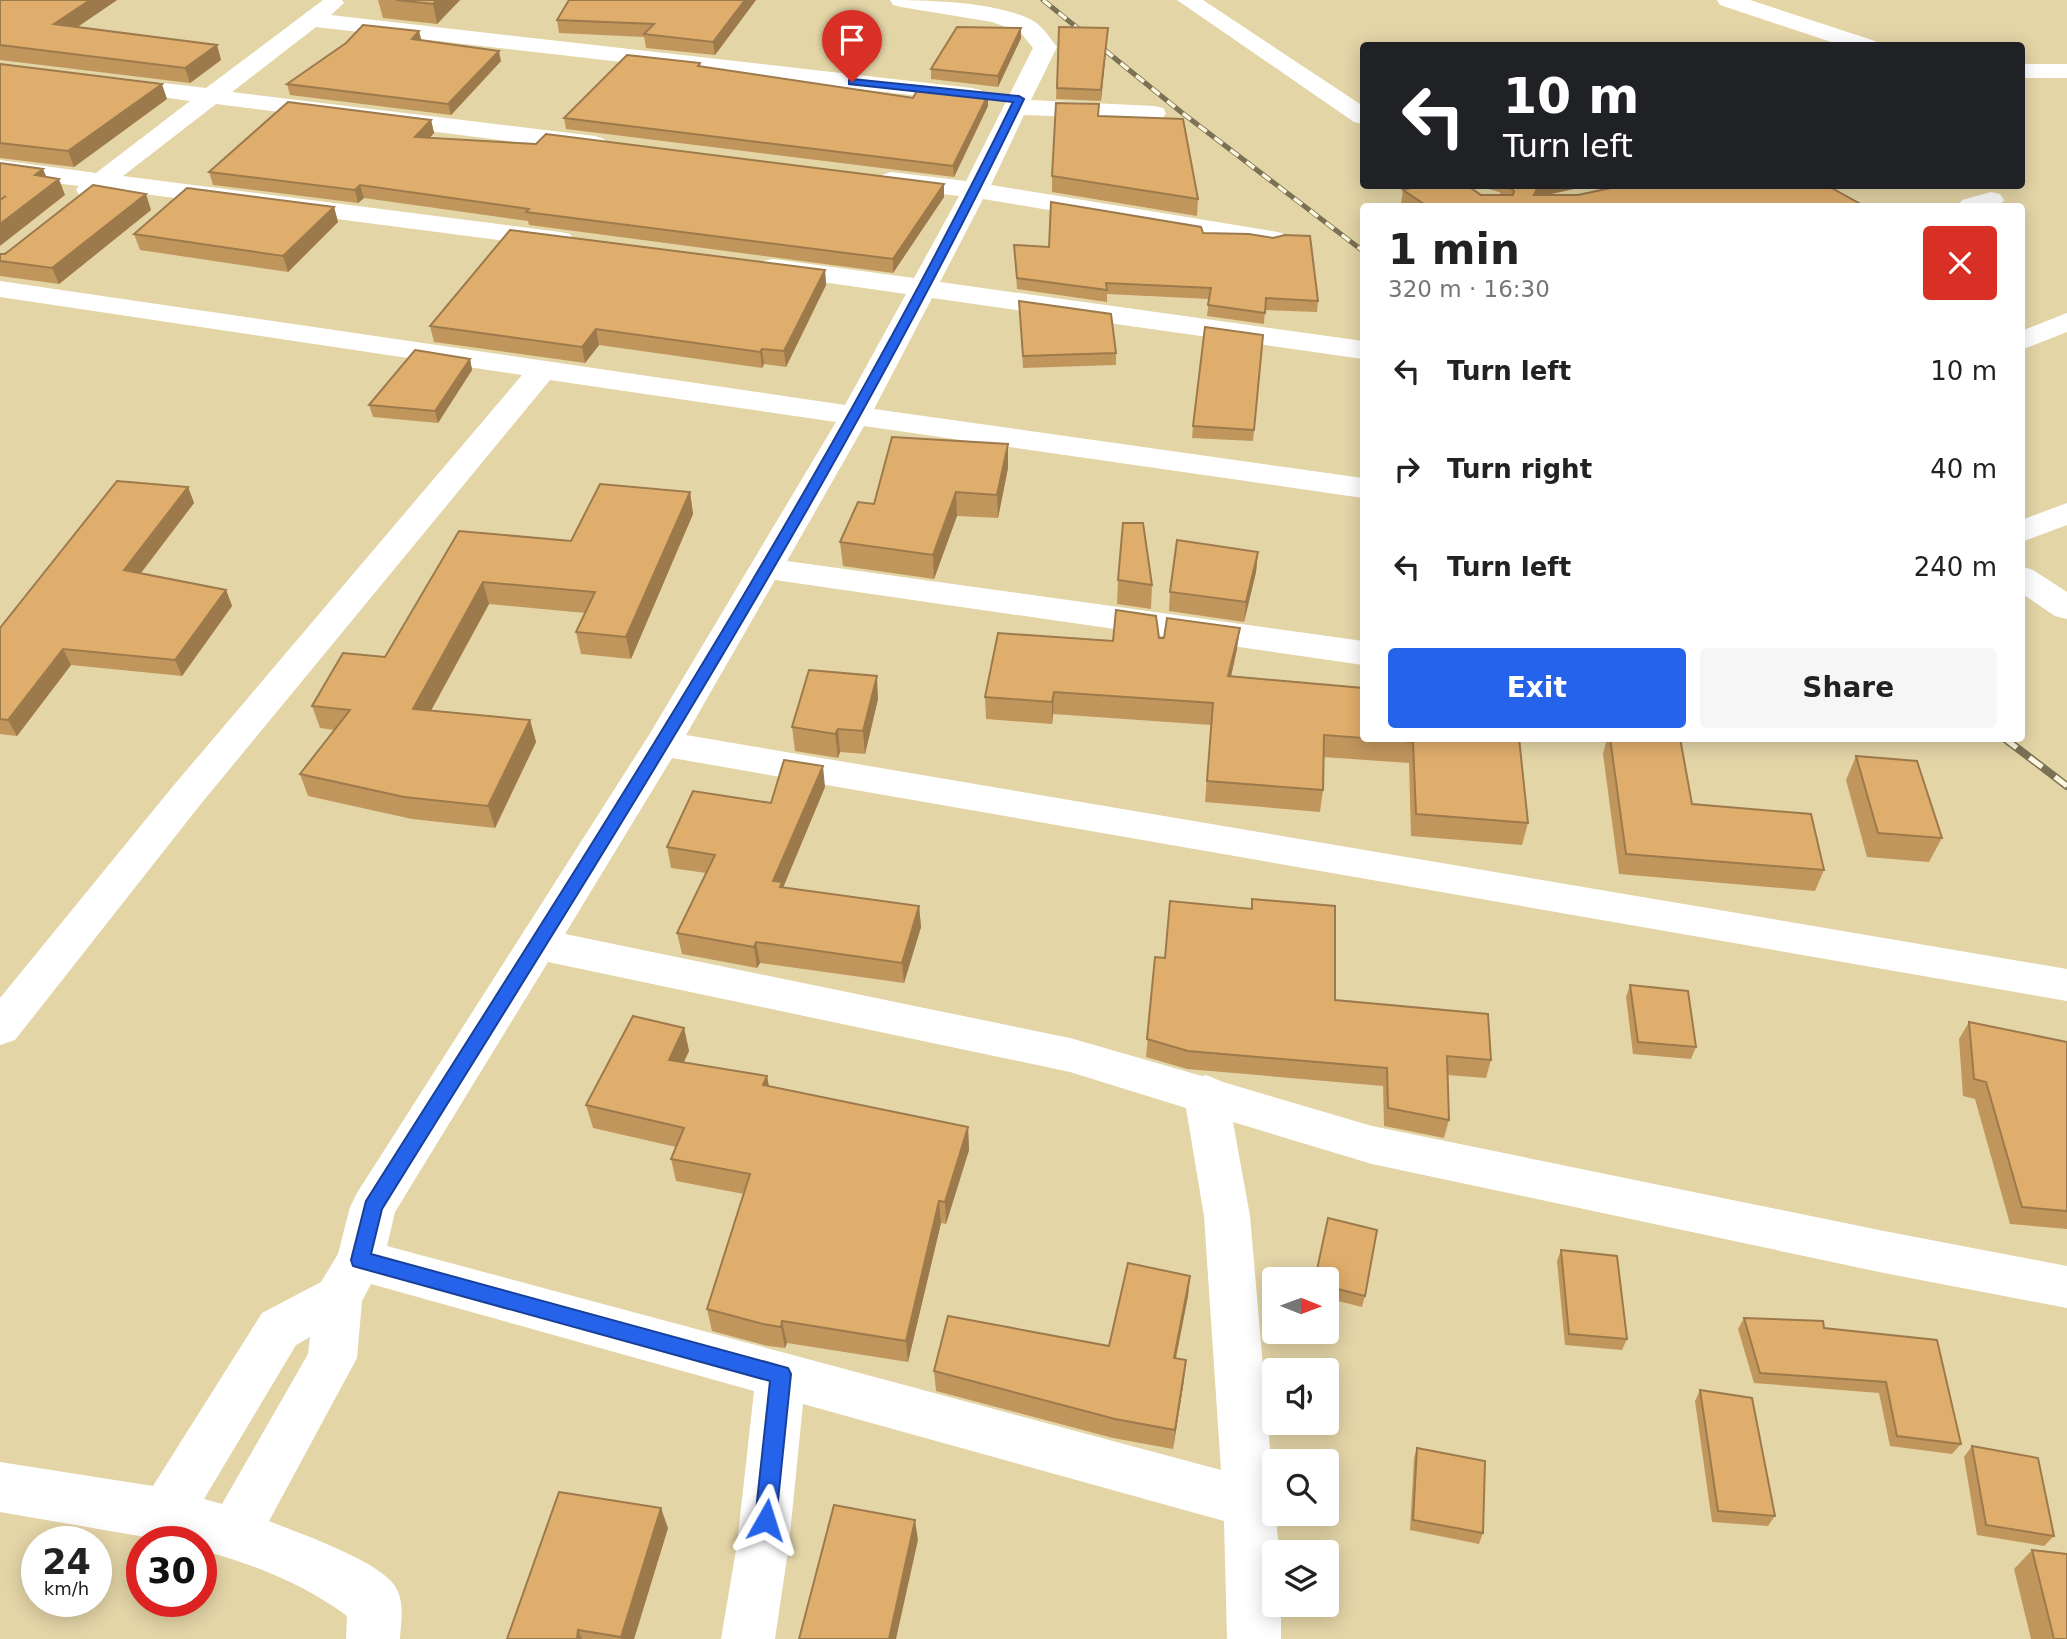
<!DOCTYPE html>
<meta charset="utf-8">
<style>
:root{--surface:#fff;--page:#f6f6f6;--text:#222;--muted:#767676;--accent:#2563eb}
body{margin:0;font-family:"DejaVu Sans",sans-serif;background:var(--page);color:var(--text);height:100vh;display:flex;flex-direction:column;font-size:26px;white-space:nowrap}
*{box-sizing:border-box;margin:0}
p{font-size:23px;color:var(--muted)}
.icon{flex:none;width:38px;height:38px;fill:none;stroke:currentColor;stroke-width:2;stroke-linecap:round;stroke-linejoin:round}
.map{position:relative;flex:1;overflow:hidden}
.details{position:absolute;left:1360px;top:203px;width:665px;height:539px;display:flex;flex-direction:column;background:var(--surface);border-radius:7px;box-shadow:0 4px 18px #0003}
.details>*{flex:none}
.top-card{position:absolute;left:1360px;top:42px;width:665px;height:147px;border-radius:7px;box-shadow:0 4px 18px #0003;background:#202124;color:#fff;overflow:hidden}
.needle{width:46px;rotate:91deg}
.buttons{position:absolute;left:1262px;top:1267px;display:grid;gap:14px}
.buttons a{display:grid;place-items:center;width:77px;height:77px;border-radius:7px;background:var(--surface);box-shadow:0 4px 18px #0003;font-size:35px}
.speed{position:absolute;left:21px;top:1526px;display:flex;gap:14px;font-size:35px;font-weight:700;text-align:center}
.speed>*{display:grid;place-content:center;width:91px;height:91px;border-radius:50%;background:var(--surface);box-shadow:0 4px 18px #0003;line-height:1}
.speed small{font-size:18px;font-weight:400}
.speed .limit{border:10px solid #d22;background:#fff;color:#111}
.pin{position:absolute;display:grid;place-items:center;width:60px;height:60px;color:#fff;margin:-72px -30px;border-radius:50% 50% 50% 0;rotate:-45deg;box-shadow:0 0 7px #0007}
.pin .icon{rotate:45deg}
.me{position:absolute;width:77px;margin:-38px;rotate:6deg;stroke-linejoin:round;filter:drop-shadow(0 0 5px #0008)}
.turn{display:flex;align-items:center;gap:24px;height:147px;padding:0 28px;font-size:32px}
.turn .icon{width:91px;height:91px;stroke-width:2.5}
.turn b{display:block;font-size:49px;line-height:60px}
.round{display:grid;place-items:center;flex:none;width:74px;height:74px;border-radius:7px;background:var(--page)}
.head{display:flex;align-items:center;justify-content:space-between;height:119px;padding:0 28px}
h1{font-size:42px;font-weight:700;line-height:52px}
.button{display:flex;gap:14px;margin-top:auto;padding:14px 28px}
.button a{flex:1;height:80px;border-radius:7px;background:var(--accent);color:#fff;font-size:28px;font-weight:700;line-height:80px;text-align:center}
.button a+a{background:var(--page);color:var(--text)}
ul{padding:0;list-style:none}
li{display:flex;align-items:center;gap:21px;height:98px;padding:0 28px}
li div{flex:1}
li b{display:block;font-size:26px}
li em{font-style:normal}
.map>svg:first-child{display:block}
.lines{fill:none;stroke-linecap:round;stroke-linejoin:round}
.minor{fill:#fff;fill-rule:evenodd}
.rail-far1-casing{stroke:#7b7153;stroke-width:5}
.rail-casing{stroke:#7b7153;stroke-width:8}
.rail-far1{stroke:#fef7df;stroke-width:3.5;stroke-dasharray:10;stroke-linecap:butt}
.rail{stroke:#fef7df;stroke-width:5;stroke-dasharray:16;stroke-linecap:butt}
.wall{fill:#c1965d}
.shaded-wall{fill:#9d7a4c}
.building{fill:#e0ae6c;stroke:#9d7a4c;stroke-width:2}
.route{fill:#2563eb;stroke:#184099;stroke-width:2}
</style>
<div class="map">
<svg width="2067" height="1639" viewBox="0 0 2067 1639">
<rect width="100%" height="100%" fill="#e4d5a7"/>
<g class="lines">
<path class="minor" d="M323 0H342L344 3 331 15 972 88 981 90 984 95 981 100 972 102 316 27 232 92 595 136 604 139 608 144 604 149 595 152 216 104 123 176 560 232 570 234 574 240 570 246 560 248 106 189 89 198 80 196 76 190 79 186 0 176V160L96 173 190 101 105 89 101 84 105 79 113 77 206 88Z
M890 0C928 0 1003 2 1035 22 1043 27 1051 39 1057 47L1031 100 1154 106 1163 108 1166 113 1163 118 1154 120 1024 115 991 185 1272 231 1282 233 1285 239 1282 245 1272 247 983 199 940 282 1363 341V359L932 298 874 409 1363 478V498L864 426 787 561 1363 641V665L775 580 686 735 2067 969V1001L672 758 565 934 1070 1038 1202 1076 1206 1075 1223 1082 1372 1126 1884 1231 2067 1266V1308L1884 1273 1372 1164 1233 1122 1250 1216 1279 1552H1274V1605H1281V1639H1227L1224 1521 803 1404 789 1544 775 1639H721L737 1544 754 1391 371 1284 362 1301 357 1358 269 1521C298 1533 378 1560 395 1586 405 1602 401 1621 400 1639H346L347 1616C304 1584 253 1564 201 1550V1542H174L0 1512V1462L153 1486 262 1313 321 1282 338 1254 350 1207 357 1193 649 735 836 422 550 380 200 805 15 1040 0 1045V998L174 785 522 375 0 297V281L845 405 906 294 773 275 763 273 759 267 763 261 773 259 914 278 959 196 891 188 882 185 878 180 882 175 891 172 966 181 1033 48 1020 32 992 22 901 7 893 5ZM548 962 1070 1072 1186 1108 1204 1216 1221 1470 387 1246 395 1212ZM310 1337 308 1354 222 1504 204 1499 296 1345Z
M1177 0H1203L1363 106V124L1354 122Z
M1717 0H1750L1875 41 1878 46H1843L1720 5Z
M2021 64H2067V78H2021Z
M1991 192 2000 194 2004 200 2000 206H1958L1962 200Z
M2067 313V332L2021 350V331Z
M2067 503V525L2021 542V520Z
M2021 566 2033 570 2067 592V619L2055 616 2021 593Z"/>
<defs>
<path id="rail-far1" d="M1043 0 1181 112 1363 251"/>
<path id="rail" d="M2004 738 2067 786"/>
</defs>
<use href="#rail-far1" class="rail-far1-casing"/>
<use href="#rail" class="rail-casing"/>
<use href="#rail-far1" class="rail-far1"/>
<use href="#rail" class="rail"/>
</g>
<path class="wall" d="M0 0H117L77 27 217 45 221 60 190 83 0 60Z
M378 0H460L437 24 383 18Z
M569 0H756L715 55 646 48 644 37 559 33 557 20Z
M1059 27 1108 28 1101 101 1056 99Z
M1021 38 998 87 931 79V69Z
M421 40 501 61 451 115 290 95 287 84Z
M700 63 701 67 913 98 988 95V106L954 177 566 129 564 118Z
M0 64 167 99 74 167 0 158Z
M1099 116 1198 199 1197 216 1052 192V176Z
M431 120 434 133 429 138 944 197 893 273 529 225 528 221 364 198 358 203 213 185 209 172Z
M1478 186H1587L1548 195 1864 206H1405L1401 204 1403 190 1481 195H1502L1499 192Z
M334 207 338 222 288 272 140 250 134 234Z
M151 210 59 284 0 276V254Z
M1203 233 1318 301 1317 312 1265 310 1264 324 1207 316 1209 299 1107 294V302L1017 289 1014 245 1049 247Z
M825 270 826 285 786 367 764 364 762 368 599 345 585 363 434 342 430 326Z
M1019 301 1116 353V365L1023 368Z
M1263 335 1253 441 1192 438 1193 426Z
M470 359 472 370 438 423 373 417 369 405Z
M1008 444V468L998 518 957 516 934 579 843 566 840 542 874 504Z
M188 487 194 503 141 573 226 590 232 606 182 676 71 665 17 736 0 734V628Z
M690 492 693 514 631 659 581 654 576 632 585 613 489 604 431 710 530 720 536 742 495 828 412 819 308 796 300 774 334 730 320 728 312 706 385 657 459 531 571 541Z
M1258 552 1256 572 1244 622 1169 611 1170 592Z
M1118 580 1152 585 1151 609 1117 604Z
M1159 638 1237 649 1231 677 1363 688V738H1519L1528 823 1522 845 1411 836 1409 763 1323 757V790L1320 812 1205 802 1211 725 1053 714 1052 724 986 719 985 697 1113 641Z
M878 699 865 754 840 752 838 758 795 751 792 727Z
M1607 738H1680L1692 804 1824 870 1815 891 1619 874 1603 754Z
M1856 756 1942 838 1929 862 1867 857 1846 780Z
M825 787 783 887 919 906 921 927 904 983 760 963 757 968 682 954 677 933 706 873 671 868 667 847 771 803Z
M1252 899 1335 1000 1491 1060 1486 1078 1447 1075 1449 1120 1444 1138 1384 1126 1383 1086 1187 1069 1146 1057 1155 957 1165 958 1251 909Z
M1630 985 1696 1047 1691 1059 1633 1054 1626 997Z
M1969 1022 2067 1042V1229L2010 1224 1975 1099 1963 1096 1959 1039Z
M684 1028 689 1051 684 1062 767 1076 769 1087 968 1127 969 1150 946 1224 941 1223 908 1362 787 1343 785 1348 768 1346 712 1331 707 1309 744 1194 676 1181 671 1159 676 1147 593 1128 586 1105Z
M1561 1250 1627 1339 1622 1350 1565 1345 1557 1261Z
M1190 1276 1188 1296 1176 1358 1184 1380 1173 1449 1113 1438 936 1391 934 1371 1109 1346Z
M1326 1279 1365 1296 1362 1307 1326 1298Z
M1744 1318 1824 1328 1961 1444 1952 1454 1890 1446 1879 1393 1754 1383 1738 1329Z
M1700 1390 1775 1516 1768 1526 1712 1522 1695 1401Z
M1972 1446 2054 1536 2044 1546 1977 1535 1964 1457Z
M1417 1448 1483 1533 1479 1544 1410 1530 1414 1458Z
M668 1528 634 1639H507Z
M2032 1550 2067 1639H2031L2014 1569Z"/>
<path class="shaded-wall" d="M90 0H117L60 39 54 24Z
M437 0H460L437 24 433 4Z
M745 0H756L715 55 713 42Z
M1021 28V38L998 87V76Z
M1108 28 1107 38 1101 101V90Z
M419 31 422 42 412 39Z
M217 45 221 60 190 83 185 68Z
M499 51 501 61 451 115 448 104Z
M162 84 167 99 74 167 68 151Z
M988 95V106L954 177 953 166Z
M431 120 434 133 418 150 415 137Z
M43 169 50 185 35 175Z
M59 179 65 195 0 246V224Z
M944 184V197L893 273V259Z
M360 185 364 198 358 203 355 190Z
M1538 186H1587L1536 197 1534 195Z
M146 194 151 210 59 284 52 268Z
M334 207 338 222 288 272 283 256Z
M825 270 826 285 786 367 784 351Z
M596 329 599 345 585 363 582 347Z
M762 349 764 364 762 368 760 352Z
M470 359 472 370 438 423 435 411Z
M1008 444V468L998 518 997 495Z
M188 487 194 503 131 586 124 570Z
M690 492 693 514 631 659 626 637Z
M956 492 957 516 934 579 933 555Z
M1258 552 1256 572 1244 622 1246 602Z
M483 582 489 604 420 731 413 709Z
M226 590 232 606 182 676 175 660Z
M1240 628 1237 649 1226 698 1228 676Z
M63 649 71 665 17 736 8 720Z
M877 676 878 699 865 754 863 731Z
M1054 692 1053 714 1052 724V702Z
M530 720 536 742 495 828 488 806Z
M838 729 840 752 838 758 835 734Z
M823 766 825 787 783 888 785 903 773 881Z
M919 906 921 927 904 983 902 963Z
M756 942 760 963 757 968 754 947Z
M684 1028 689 1051 674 1083 669 1060Z
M767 1076 771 1099 763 1085Z
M968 1127 969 1150 946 1224 945 1202Z
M939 1201 941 1223 908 1362 906 1341Z
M1190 1276 1188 1296 1172 1377 1174 1358Z
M782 1321 787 1343 785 1348 781 1327Z
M1186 1360 1184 1380 1173 1449 1175 1430Z
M661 1508 668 1528 634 1639H621V1637Z
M915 1520 918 1540 896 1639H889Z
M578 1630 582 1639H577Z"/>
<path class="building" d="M0 0H90L54 24 217 45 185 68 0 45Z
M396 0H437L433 4Z
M569 0H745L713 42 644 34 654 24 557 20Z
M363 25 419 31 412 39 499 51 448 104 287 84 346 43Z
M957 27 1021 28 998 76 931 69Z
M1059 27 1108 28 1101 90 1057 88Z
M627 55 700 63 698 66 913 98 919 87 988 95 953 166 564 118Z
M0 64 162 84 68 151 0 143Z
M288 102 431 120 415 137 536 144 546 134 944 184 893 259 526 212 529 209 360 185 355 190 209 172Z
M1056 103 1099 104 1098 116 1183 119 1198 199 1052 176Z
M0 163 43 169 35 175 59 179 0 224V200L6 196 0 200Z
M93 185 146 194 52 268 0 261V254H5Z
M1419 186H1468L1481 195H1513L1514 191 1508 186H1538L1534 195H1578L1620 186H1828L1864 206H1427L1403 190Z
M187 188 334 207 283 256 134 234Z
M1051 202 1201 227 1203 233 1249 234 1273 238 1285 235 1310 236 1318 301 1266 298 1265 313 1208 305 1211 288 1106 283 1107 290 1017 278 1014 245 1049 247Z
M510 230 825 270 784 351 762 349 760 352 596 329 582 347 430 326Z
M1019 301 1111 314 1116 353 1023 356Z
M1205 327 1263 335 1254 430 1193 426Z
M415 350 470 359 435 411 369 405Z
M892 437 1008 444 997 495 956 492 933 555 840 542 858 502 874 504Z
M117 481 188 487 124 570 226 590 175 660 63 649 8 720 0 719V628Z
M600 484 690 492 626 637 576 632 595 592 483 582 413 709 530 720 488 806 404 797 300 774 350 710 312 706 343 653 385 657 459 531 571 541Z
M1123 523H1143L1152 585 1118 580Z
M1177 540 1258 552 1246 602 1170 592Z
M1116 610 1156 616 1159 638H1164L1167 618 1240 628 1228 676 1363 688V738L1324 735 1323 790 1207 781 1213 703 1054 692 1052 702 985 697 998 633 1113 641Z
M809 670 877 676 863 731 838 729 835 734 792 727Z
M1371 738H1519L1528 823 1416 814 1413 742Z
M1610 738H1680L1692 804 1811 814 1824 870 1626 854Z
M1856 756 1917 761 1942 838 1878 833Z
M784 760 823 766 773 881 782 882 780 887 919 906 902 963 756 942 754 947 677 933 715 855 667 847 693 791 771 803Z
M1252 899 1335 906V1000L1488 1014 1491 1060 1447 1056 1449 1120 1388 1108 1387 1068 1188 1051 1147 1039 1155 957 1165 958 1170 901 1252 909Z
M1630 985 1688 991 1696 1047 1638 1042Z
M633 1016 684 1028 669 1060 767 1076 763 1085 968 1127 945 1202 939 1201 906 1341 782 1321 781 1327 763 1324 707 1309 750 1174 671 1159 684 1128 586 1105Z
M1969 1022 2067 1042V1211L2022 1207 1986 1082 1974 1079Z
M1328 1218 1377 1230 1365 1296 1326 1286V1279H1315Z
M1561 1250 1617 1256 1627 1339 1569 1334Z
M1128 1263 1190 1276 1174 1358 1186 1360 1175 1430 1115 1419 934 1371 948 1316 1109 1346Z
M1744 1318 1823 1321 1824 1328 1937 1340 1961 1444 1897 1436 1886 1382 1760 1373Z
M1700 1390 1752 1398 1775 1516 1718 1511Z
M1972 1446 2038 1458 2054 1536 1986 1525Z
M1417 1448 1485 1461 1483 1533 1413 1520Z
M559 1492 661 1508 621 1637 578 1630 577 1639H507Z
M834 1505 915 1520 889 1639H799Z
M2032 1550 2067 1554V1639H2054Z"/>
<path class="route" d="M852 79 1019 96 1024 99C839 485 607 846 382 1209L371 1254 788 1368 791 1374 776 1520 773 1527 766 1530 758 1527 755 1520 770 1381 360 1268 353 1266 351 1260 366 1201C593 842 826 485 1013 102L849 84V80Z"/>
</svg>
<div class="buttons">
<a><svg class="needle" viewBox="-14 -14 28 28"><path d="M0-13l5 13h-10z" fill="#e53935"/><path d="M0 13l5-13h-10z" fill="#767676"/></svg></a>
<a><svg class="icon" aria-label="sound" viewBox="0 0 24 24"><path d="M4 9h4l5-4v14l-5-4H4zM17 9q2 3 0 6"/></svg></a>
<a><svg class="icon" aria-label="search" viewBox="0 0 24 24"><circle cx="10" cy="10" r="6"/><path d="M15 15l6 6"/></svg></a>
<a><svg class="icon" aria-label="layers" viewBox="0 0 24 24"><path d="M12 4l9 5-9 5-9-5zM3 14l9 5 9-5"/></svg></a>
</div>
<div class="speed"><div>24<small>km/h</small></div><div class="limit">30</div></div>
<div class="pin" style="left:852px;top:82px;background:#d93025"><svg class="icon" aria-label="arrive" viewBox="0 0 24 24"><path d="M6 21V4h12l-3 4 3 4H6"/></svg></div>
<svg class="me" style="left:766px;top:1520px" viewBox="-20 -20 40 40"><path d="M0-17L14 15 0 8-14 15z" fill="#2563eb" stroke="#fff" stroke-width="4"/></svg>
<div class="top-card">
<div class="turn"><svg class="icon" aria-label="left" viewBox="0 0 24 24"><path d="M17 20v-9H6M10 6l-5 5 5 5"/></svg><div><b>10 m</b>Turn left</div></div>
</div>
<section class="details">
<div class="head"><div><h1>1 min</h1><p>320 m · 16:30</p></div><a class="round" style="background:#d93025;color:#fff"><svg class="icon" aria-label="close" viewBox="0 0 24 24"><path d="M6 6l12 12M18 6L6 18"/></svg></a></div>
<ul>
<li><svg class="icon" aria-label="left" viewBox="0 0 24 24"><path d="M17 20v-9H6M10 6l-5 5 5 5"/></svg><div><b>Turn left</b></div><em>10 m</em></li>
<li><svg class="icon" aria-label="right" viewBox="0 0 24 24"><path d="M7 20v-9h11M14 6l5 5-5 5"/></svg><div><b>Turn right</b></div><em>40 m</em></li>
<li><svg class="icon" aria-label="left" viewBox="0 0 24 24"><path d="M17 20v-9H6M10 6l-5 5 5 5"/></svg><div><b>Turn left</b></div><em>240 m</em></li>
</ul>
<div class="button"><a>Exit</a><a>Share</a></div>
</section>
</div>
